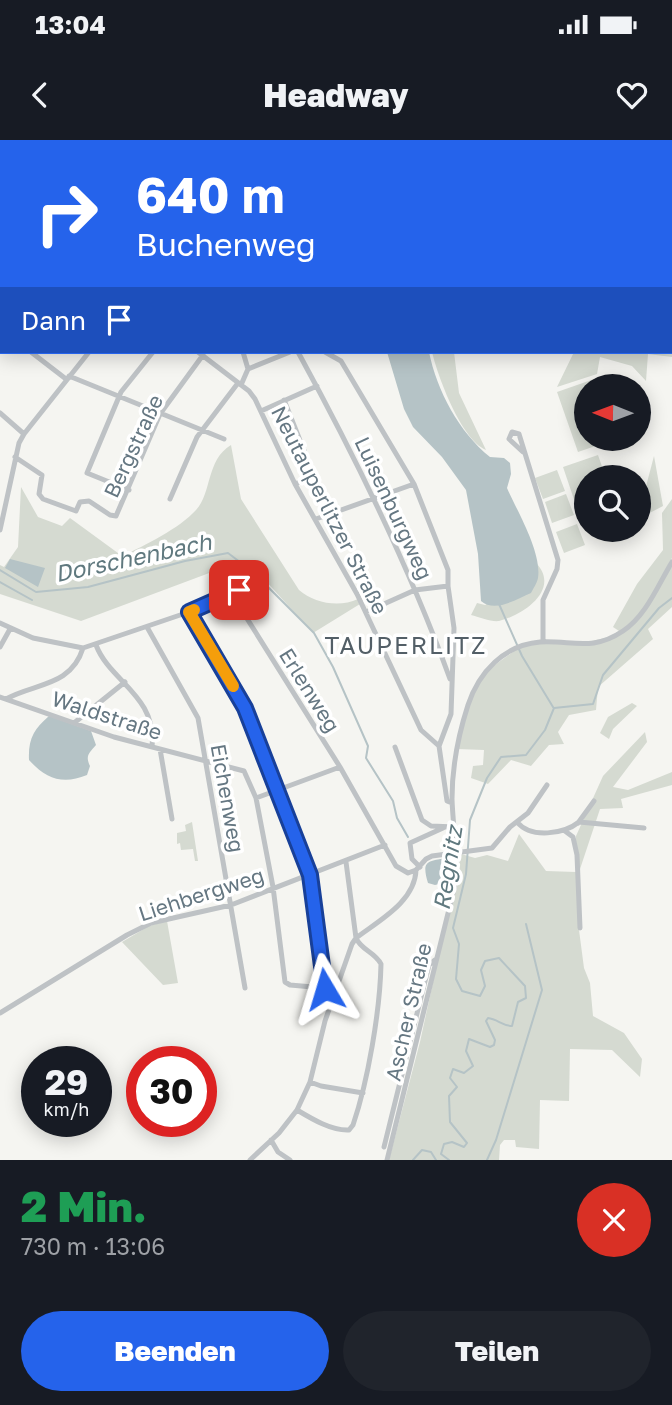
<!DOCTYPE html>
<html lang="de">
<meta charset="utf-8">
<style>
:root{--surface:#171b24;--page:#20242c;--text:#f1f3f6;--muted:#9ea1a6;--accent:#2563eb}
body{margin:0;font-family:"Golos Text",sans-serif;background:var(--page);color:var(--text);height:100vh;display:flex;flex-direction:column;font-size:26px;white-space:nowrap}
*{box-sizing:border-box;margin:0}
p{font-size:23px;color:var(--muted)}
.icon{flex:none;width:38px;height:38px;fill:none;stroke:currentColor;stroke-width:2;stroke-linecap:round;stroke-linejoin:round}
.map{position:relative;height:1020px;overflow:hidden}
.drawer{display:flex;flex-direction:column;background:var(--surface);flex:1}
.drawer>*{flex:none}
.banner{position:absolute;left:0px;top:0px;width:672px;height:214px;box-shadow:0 4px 18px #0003;background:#2563eb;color:#fff;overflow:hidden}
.needle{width:46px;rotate:271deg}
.controls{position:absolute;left:574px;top:234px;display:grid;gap:14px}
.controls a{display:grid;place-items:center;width:77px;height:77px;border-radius:50%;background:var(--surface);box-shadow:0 4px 18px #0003;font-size:35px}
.speed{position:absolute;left:21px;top:906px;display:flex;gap:14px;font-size:35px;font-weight:700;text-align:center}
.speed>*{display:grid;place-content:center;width:91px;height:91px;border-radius:50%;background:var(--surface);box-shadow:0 4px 18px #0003;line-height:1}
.speed small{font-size:18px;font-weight:400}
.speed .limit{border:10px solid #d22;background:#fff;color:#111}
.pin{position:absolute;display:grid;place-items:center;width:60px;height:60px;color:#fff;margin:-30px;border-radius:14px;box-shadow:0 4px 10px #0006}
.me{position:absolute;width:77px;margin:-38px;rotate:353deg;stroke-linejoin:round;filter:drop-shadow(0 0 5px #0008)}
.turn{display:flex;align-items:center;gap:24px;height:147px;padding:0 21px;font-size:32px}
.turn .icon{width:91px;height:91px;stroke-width:2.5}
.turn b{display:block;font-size:49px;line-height:60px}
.then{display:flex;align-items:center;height:66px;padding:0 21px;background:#0003;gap:14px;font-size:26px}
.round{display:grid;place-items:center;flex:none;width:74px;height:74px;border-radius:37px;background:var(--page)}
.overview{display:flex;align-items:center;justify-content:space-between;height:119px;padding:0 21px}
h1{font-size:42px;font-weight:800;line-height:52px;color:#1e9e55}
.cta{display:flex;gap:14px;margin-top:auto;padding:14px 21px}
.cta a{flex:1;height:80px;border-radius:42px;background:var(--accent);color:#fff;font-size:28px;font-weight:800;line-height:80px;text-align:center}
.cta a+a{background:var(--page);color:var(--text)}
.status{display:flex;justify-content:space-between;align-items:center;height:49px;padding:0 35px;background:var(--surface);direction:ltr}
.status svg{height:19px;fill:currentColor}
header{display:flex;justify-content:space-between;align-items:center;height:91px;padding:0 21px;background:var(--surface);font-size:32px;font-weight:800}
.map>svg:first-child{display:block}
.green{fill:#d5dad1}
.water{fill:#b5c3c6}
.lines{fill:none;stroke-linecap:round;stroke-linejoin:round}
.stream{stroke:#b5c3c6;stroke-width:2}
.minor{stroke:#bec2c5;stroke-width:5}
.route-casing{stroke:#184099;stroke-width:18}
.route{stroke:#2563eb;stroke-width:12}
.slow{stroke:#f59e0b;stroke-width:12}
.labels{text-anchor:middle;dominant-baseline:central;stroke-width:7;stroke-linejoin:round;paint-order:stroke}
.street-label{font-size:21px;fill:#657782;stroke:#fff}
.water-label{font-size:23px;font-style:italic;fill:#60797f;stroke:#fff}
.quarter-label{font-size:24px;letter-spacing:2px;fill:#535f67;stroke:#fff}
</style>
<div class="status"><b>13:04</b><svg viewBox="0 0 49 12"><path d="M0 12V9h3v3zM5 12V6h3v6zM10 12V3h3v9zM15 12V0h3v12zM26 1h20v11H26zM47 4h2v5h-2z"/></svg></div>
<header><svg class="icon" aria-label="back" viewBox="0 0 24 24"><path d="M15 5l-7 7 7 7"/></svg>Headway<svg class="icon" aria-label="heart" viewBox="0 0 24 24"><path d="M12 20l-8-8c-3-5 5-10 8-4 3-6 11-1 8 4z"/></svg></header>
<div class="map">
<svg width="672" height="1020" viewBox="0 0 672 1020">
<rect width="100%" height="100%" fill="#f5f5f1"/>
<path class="green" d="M631 0H672V217L648 214 646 241 632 226 600 217 597 234 557 247 574 212H670V2H631Z
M432 212H454L459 253 486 310C461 299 438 237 432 212Z
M600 237 603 247H586V299H616L578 312 557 252Z
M231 305 241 359 299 450C314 463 339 468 358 459L360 464 313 493 264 439 253 445 228 426 81 481 0 454V425L4 427 18 407 21 347 38 377 62 386 70 378 122 416C144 406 180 388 196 370 212 353 206 320 231 305Z
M598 315 606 338H586V378L581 380 563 327Z
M654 316 663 366 642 377 639 382V373Z
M557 330 565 351 543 359 535 338Z
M566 354 574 375 552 383 545 362Z
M672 359V418L664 432 672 427V467L648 489 653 499 598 547 596 570 569 575 558 592 564 604 549 605 531 626 511 620 488 644 471 638 473 626 483 625 484 610 457 609 467 565 485 532 524 504H579L609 497 619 491 613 487 637 444 663 410 662 373Z
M577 384 585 405 564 413 556 392Z
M536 423C561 449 524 475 499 481 491 482 479 477 471 475L477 463 485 465 538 429Z
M632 563 637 566 613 589 609 599 600 593 608 577Z
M645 592 647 602 613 647 628 650 672 632V645L621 659 623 668 600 669 579 732V790L584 828 590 843 593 876 624 893 642 919 640 937 612 910 570 909 569 961 540 960 539 1009 516 1007 515 1000H504L500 1005 499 1020H389L420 902 461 714 475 718 487 715 508 721 519 694 546 731 576 732V696L603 636Z
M192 682 198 721H195L193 709 181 710 180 703 177 704V693L186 691 185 685Z
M167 781 178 843 163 845 122 802 149 786Z"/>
<path class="water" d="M387 212H429C437 251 459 292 490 317L504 318 510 323 511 334 507 348C517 371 542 412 538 438 537 443 533 449 531 453 517 459 495 473 481 461L478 414 466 350 442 317 413 287 404 269Z
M10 419 45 428 38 447 5 428Z
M49 576 91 591 96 605C89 613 85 616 90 626L87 635C63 645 46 639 29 620 28 599 34 589 49 576Z
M448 718 452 722 451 737 447 742 435 745 428 743C421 720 428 721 448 718Z"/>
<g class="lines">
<path class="stream" d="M266 0V2
M0 430 36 452 88 447 185 421 228 413 253 432 314 493 333 527 368 606 366 618 393 661 397 678 408 697
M0 442 32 460
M499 464 522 516 553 567
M413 1020 422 1010 431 1012 436 1020
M449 1020 441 1014 444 1004 452 1002 464 1007 467 1003 450 982 449 956 457 947 450 938 453 929 464 933 473 926 466 911 469 899 490 907 494 905 495 900 486 881 488 878C497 879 503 886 512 886L518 862 526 858 525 846 499 818 485 821 481 830 485 846 480 856 462 851 456 839 459 804 453 788 466 734 470 680 487 638 501 617 526 615 545 590 554 568 593 564 603 535 659 468 672 458
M487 1020 496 1000 542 850 526 784"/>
<path class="minor" d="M195 0V2
M242 2V0
M297 2 299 0
M31 212 66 239
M198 212 249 251 255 259 295 344 357 454 421 590 439 606 447 661 452 663
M243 212 248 229
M298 212C356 318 409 426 450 539
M325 212 341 221 414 344 448 430V446L454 488 451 574 439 606
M69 236 224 299
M241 245 248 229 290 212
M284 260 314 336 295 344
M261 271 317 246
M0 273 24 294
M523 312 509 299 512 292 519 294 558 420 557 429 543 460V502
M15 317 42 335 39 354 43 359 76 371 80 362 89 361 110 375 116 376 160 274 203 215
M129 350 87 333 121 252 153 212
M170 359 197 297 238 243
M316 379 414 344
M0 390 19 303 24 294 89 212
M231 453 340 627 396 726 408 733 416 730
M189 472 245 568 310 735 325 849
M366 472 415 450 448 446
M0 483 33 498 83 508 189 472 239 450
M147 487 198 578 245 848
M96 505C110 542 157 555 152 607
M0 507 10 489
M0 557 114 597 244 631 256 658 273 747 285 842 290 845 335 849
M6 559C34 543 71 547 83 508
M74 583 125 542
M395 607 422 680 431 686 455 687
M160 609 172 679
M256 658 340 627
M517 682C531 699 564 694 579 682L644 688
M578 683 594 661
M565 691 573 697 577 715 580 788
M420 727 412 719 410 703 443 688
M416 730 426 719 432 716 492 708 510 687 528 673 547 645
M0 873 127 795 151 783 231 765 385 705
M310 942 321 946 363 953
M297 970C312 979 332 991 349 990L353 985C368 941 380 871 381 824 375 812 361 810 356 798L346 722
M271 1000 278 1012 290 1020
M384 1007 429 825 435 820
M250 1020 279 993 297 970 310 942 325 881 352 804 356 798C378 781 415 762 416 730
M387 1020 454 749C459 718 453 690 452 659 452 627 458 596 468 565 479 532 504 505 540 502 572 500 592 512 623 491 646 476 658 445 672 422"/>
</g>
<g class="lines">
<defs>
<path id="route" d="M239 450 189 472 245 568 310 735 325 849"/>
</defs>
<use href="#route" class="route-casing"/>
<use href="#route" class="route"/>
<path class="slow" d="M194 470 189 472 233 546"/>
</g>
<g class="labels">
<g class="street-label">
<text transform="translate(133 306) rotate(-65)">Bergstraße</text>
<text transform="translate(394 368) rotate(65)">Luisenburgweg</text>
<text transform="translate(330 370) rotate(63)">Neutauperlitzer Straße</text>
<text transform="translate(310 550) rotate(58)">Erlenweg</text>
<text transform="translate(107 575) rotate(18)">Waldstraße</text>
<text transform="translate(228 658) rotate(80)">Eichenweg</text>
<text transform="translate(201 754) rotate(-18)">Liehbergweg</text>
<text transform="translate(408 872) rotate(-77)">Ascher Straße</text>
</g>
<g class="water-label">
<text transform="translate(133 417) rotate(-12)">Dorschenbach</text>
<text transform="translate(447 728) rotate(-81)">Regnitz</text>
</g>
<g class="quarter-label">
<text x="406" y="504">TAUPERLITZ</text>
</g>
</g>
</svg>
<div class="controls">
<a><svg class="needle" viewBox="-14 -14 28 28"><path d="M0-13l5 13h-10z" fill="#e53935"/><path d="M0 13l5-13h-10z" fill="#9ea1a6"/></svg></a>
<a><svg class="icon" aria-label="search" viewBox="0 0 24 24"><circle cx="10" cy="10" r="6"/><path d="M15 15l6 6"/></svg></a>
</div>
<div class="speed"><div>29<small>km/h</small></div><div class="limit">30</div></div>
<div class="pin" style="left:239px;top:450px;background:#d93025"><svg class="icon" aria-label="arrive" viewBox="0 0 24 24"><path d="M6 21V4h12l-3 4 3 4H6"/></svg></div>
<svg class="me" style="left:325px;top:849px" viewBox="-20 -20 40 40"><path d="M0-17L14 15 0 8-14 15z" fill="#2563eb" stroke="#fff" stroke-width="4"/></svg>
<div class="banner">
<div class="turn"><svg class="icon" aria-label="right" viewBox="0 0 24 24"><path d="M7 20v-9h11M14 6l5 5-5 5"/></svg><div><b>640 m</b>Buchenweg</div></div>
<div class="then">Dann<svg class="icon" aria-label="arrive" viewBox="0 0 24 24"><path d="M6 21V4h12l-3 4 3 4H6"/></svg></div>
</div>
</div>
<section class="drawer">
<div class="overview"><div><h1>2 Min.</h1><p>730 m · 13:06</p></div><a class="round" style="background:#d93025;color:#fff"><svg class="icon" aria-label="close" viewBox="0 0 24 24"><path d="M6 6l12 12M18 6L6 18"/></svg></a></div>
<div class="cta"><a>Beenden</a><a>Teilen</a></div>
</section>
